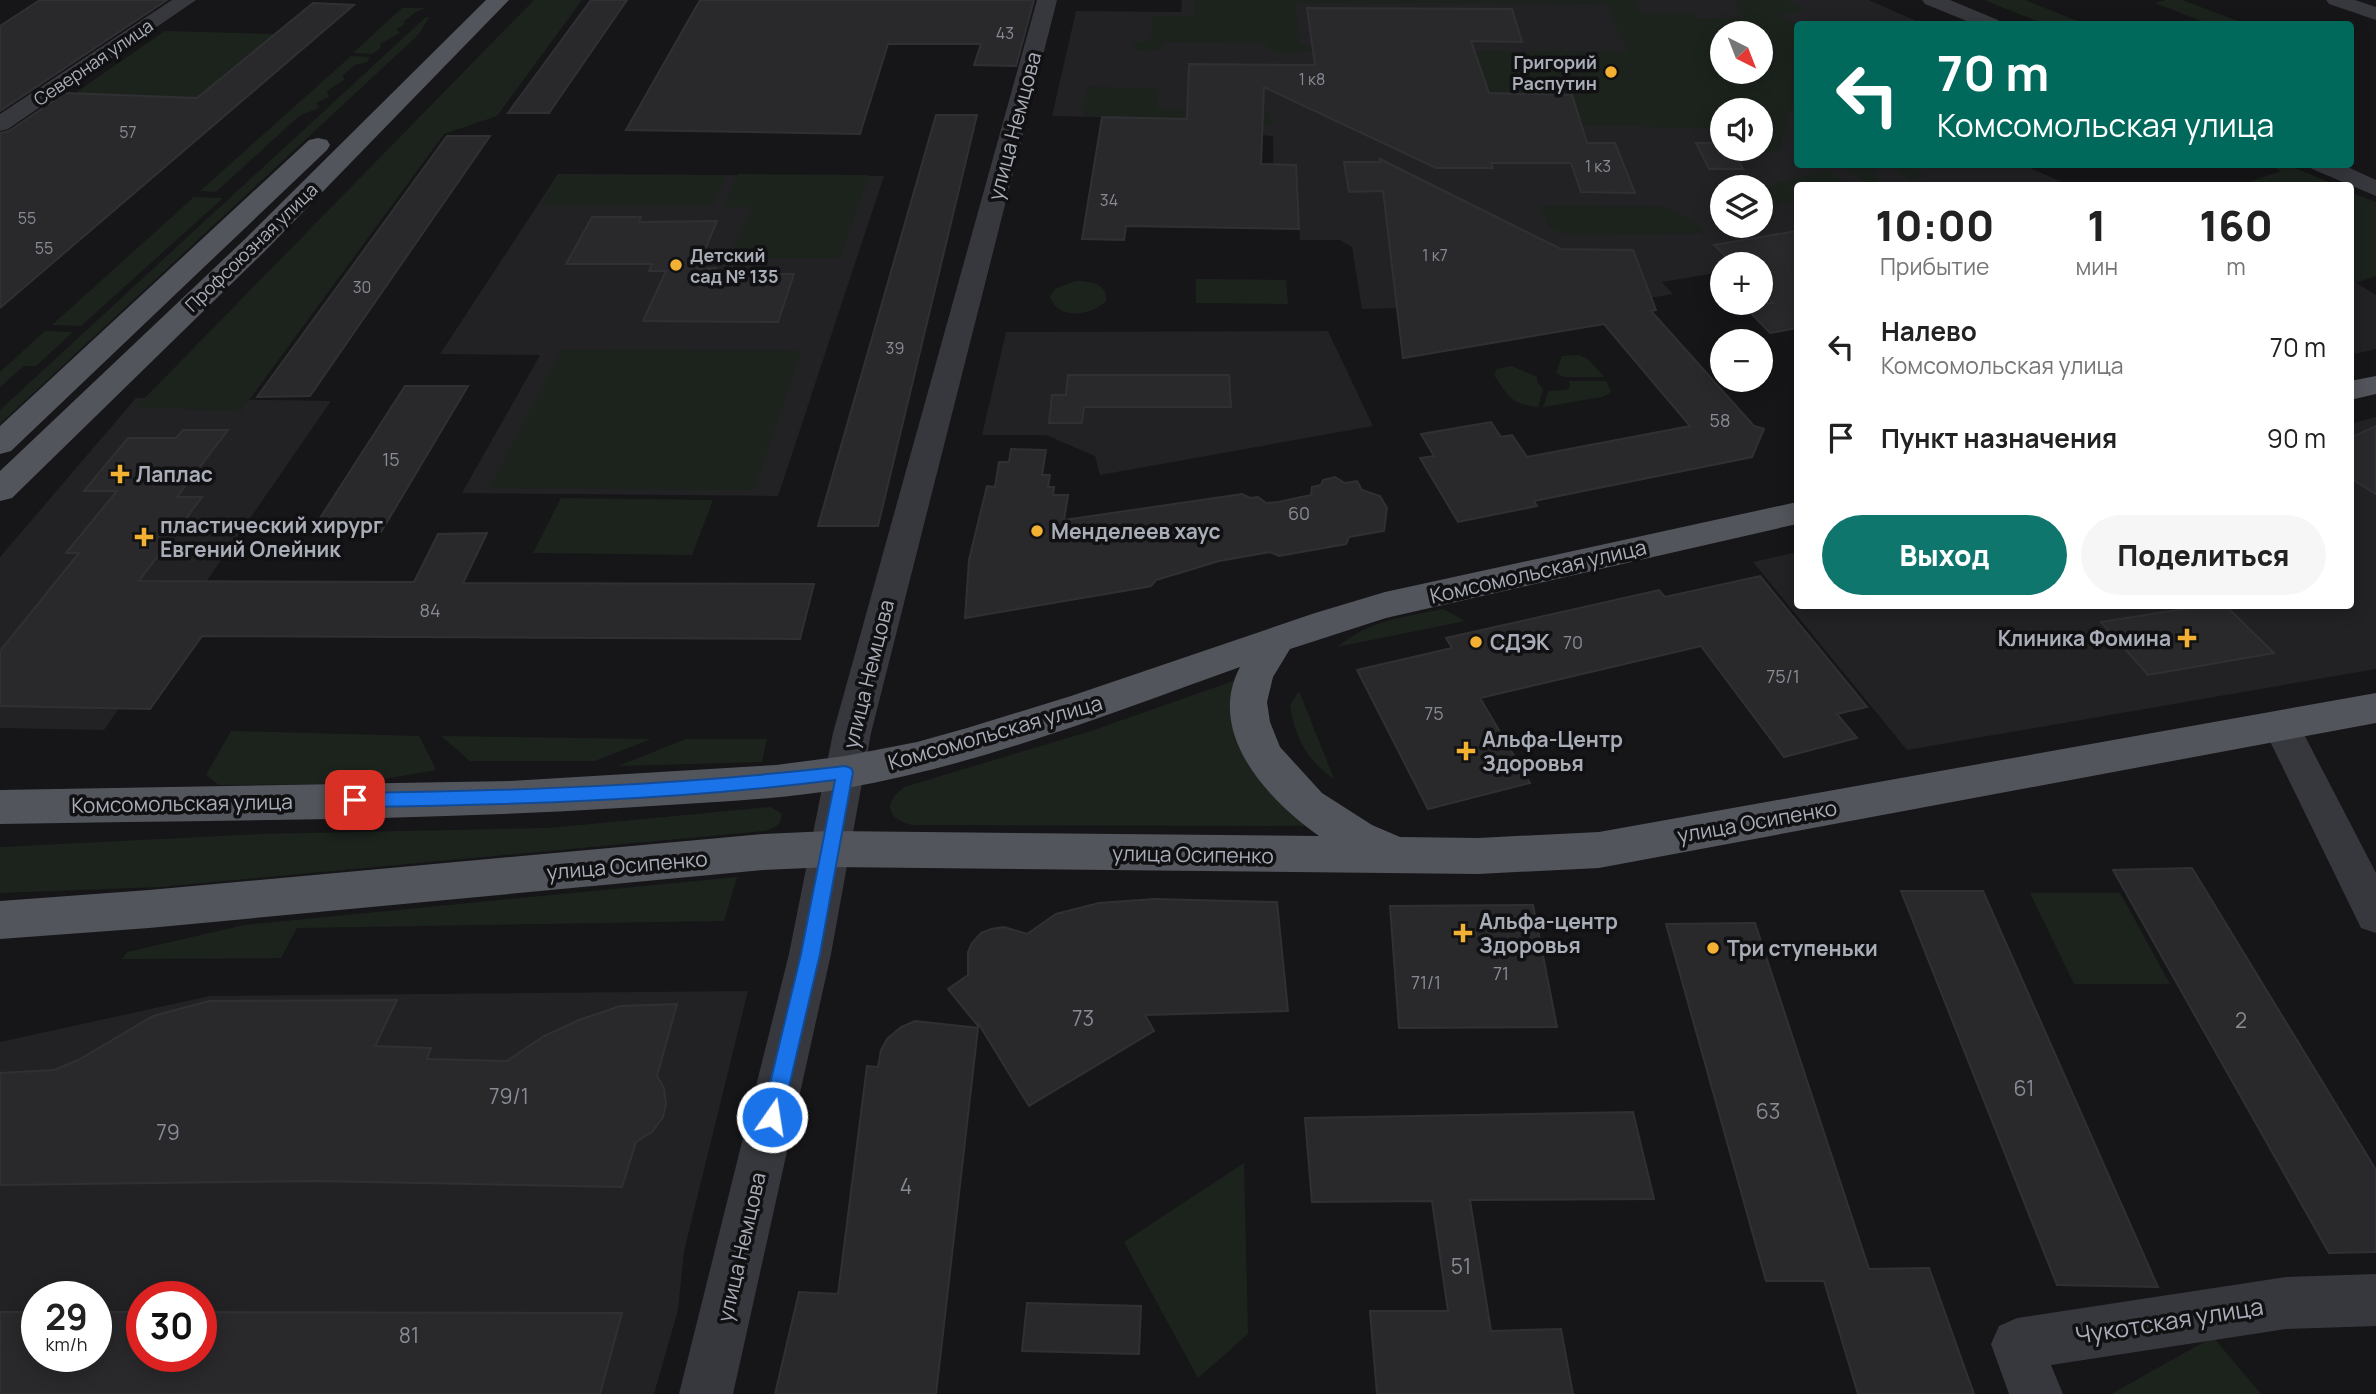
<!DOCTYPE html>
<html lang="ru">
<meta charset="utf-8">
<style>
:root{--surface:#fff;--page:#f6f6f6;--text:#222;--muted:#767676;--accent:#0f766e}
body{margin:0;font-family:Manrope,sans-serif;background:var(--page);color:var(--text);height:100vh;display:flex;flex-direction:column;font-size:26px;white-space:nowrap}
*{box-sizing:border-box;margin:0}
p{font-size:23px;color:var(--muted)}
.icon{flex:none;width:38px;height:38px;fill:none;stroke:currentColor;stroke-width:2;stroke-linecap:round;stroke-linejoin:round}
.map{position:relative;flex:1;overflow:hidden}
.panel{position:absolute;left:1794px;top:182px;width:560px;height:427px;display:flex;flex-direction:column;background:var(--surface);border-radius:7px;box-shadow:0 4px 18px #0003}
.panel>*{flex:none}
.guide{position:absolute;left:1794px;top:21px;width:560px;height:147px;border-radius:7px;box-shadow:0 4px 18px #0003;background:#00695c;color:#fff;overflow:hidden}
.needle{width:46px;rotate:138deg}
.buttons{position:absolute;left:1710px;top:21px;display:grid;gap:14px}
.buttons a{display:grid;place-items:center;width:63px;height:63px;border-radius:50%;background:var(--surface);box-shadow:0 4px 18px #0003;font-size:35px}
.speed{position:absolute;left:21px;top:1281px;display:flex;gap:14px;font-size:35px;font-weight:700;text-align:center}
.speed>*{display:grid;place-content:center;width:91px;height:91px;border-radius:50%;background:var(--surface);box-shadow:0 4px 18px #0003;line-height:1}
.speed small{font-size:18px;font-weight:400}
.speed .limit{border:10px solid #d22;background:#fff;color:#111}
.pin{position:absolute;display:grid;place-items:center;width:60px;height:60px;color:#fff;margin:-30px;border-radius:14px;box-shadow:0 4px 10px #0006}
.me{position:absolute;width:77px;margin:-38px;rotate:13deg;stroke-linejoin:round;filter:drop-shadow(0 0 5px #0008)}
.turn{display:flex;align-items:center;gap:24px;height:147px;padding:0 28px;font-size:32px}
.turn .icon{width:91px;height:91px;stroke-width:2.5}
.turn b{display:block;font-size:49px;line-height:60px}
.eta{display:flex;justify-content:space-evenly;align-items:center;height:119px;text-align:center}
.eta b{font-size:42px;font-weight:800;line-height:49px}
.cta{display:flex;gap:14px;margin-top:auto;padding:14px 28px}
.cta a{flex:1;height:80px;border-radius:42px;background:var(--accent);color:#fff;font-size:28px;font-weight:800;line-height:80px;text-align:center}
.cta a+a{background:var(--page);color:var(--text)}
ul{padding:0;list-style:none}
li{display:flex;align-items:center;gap:21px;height:91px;padding:0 28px}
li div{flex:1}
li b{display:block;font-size:26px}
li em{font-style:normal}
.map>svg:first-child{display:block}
.built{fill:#222225;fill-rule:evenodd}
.green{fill:#1c231d;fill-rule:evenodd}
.building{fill:#29292c;stroke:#303034;stroke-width:2}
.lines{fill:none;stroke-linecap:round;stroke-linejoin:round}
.minor{fill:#37383d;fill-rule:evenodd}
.major{fill:#53555c;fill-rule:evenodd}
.route{fill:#1a73e8;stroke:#114b97;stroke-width:2}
.poi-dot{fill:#f3b133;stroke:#111113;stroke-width:2.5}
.labels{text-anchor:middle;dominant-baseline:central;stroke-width:7;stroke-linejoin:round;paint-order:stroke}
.far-number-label{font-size:16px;fill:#888b94}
.far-street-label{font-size:18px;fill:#a8adb8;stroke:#111113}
.far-poi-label{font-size:18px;font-weight:bold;fill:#a8adb8;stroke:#111113;text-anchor:end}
.number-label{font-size:18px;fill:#888b94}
.street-label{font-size:21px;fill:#a8adb8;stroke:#111113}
.poi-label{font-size:21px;font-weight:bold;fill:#a8adb8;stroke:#111113;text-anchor:start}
.near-number-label{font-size:21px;fill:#888b94}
.near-street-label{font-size:24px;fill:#a8adb8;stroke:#111113}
</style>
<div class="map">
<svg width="2376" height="1394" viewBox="0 0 2376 1394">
<rect width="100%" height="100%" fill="#161618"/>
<path class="built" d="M1182 0H1869L1923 24H1797V164L2023 165 2069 185 1797 186V259L1761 265 1722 264V272L1662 282 1673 294 1625 302 1362 309 1352 247 1340 240H1300L1298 212H1274L1273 136 1262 135 1263 125 1139 123V118L1052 116 1076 11 1181 12ZM1722 33H1760V72H1722ZM1722 110H1760V149H1722ZM1722 187H1760V226H1722Z
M558 174 884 176 778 496 462 493 540 355 440 354Z
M2350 279 2376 295V349L2350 355Z
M1328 331 1373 426 1100 475 1095 456 1046 435H982L1006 332Z
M136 398 331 401 104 730 0 728V557Z
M2376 417V669L1907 750 1753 562 1797 552V606H2350V424Z
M748 991 684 1251 678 1310 654 1394H0V1042L210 996ZM37 1297H96V1356H37ZM142 1297H201V1356H142Z"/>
<path class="green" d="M534 0H582L497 116 444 134 241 411 136 407Z
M1195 0H1635L1642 13H1694L1697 18H1744L1734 0H1786L1803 9 1780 16 1797 25V107L1791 108 1779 150 1737 157 1733 149H1760V110H1722V129L1491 122 1471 51 1628 52 1606 4 1295 3 1300 45 1429 46 1418 52H1277L1267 48 1265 43 1164 42 1163 48C1153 52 1143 52 1133 47V43L1151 40 1153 16H1194ZM1722 33H1760V72H1722Z
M1984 0H2025L2085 24H2044Z
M2166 0H2182L2246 24H2209L2155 3Z
M402 8H426L416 12 403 22 405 24 396 29 400 33 380 44 381 48 372 54 353 53Z
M426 17H429L419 34 0 424V410Z
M165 31 275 34 197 98 65 100Z
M351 56 370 57 367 62 355 65 343 75 344 80 327 91 329 97 316 103 319 108 299 116 216 192 200 191Z
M1087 87 1151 88 1157 92V109H1259L1270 114 1271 125 1142 122 1141 117 1083 116Z
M2268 164 2288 165 2336 185H2241L2281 171Z
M1840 165H1915L1912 166 1925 177 1910 180 1893 167 1871 171 1880 181 1867 183Z
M1826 171 1850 185 1797 186V201L1770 206 1761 199V192L1776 184Z
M738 174 869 175 840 258H729L752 207H723Z
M560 175H726L713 205H541Z
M2350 192 2376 202V276L2356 283 2350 279Z
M194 197 223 198 81 326 52 325Z
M1541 206 1665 207 1687 217 1705 233 1566 235 1549 227Z
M1196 279 1286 280 1288 304 1196 303Z
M1075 281C1089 281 1108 283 1106 301 1091 316 1057 321 1050 296L1055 289Z
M45 331 73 332 36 366H24L0 387V372Z
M561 350 801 351 754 490 490 488Z
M1579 355 1589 360 1604 377H1564L1556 373 1562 356Z
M1512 366 1537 377V382L1543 389 1538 407C1511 404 1508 396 1494 375L1497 369Z
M1569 381H1606L1611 392 1602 397 1543 407 1549 391 1567 390 1570 386Z
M561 498 713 500 692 555 533 553Z
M1443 609 1465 621 1337 647C1370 620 1403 617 1443 609Z
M1236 680 1230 701 1238 736 1323 826 912 825C886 819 883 803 904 787L1094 730Z
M1299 691 1334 779C1307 760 1295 738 1290 705Z
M231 731 419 736 436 770 355 784 219 785 206 775Z
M441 736 651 739 595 761H470Z
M686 739H767L762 762 618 766Z
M770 807 781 813C783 824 775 828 765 831L159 887 0 893V847L262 834 549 828Z
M737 877 724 921 297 928 281 958 122 959 127 952 244 925Z
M2030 893H2120L2170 984H2074Z
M1244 1163 1248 1334 1198 1378 1124 1242Z
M2213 1337 2261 1394H2111Z"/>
<path class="building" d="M40 0H167L0 111V26Z
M591 0H627L549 113H508Z
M700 0H1034L1016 66 974 65 981 44H888L860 134 626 130Z
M313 3 354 5 0 308V133L9 131 65 93 197 98Z
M1307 8 1512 9 1522 42 1471 41 1489 93 1572 95 1587 143H1615L1635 193 1581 192 1571 163H1491L1493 168H1436L1264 87 1261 164 1296 165 1299 229 1126 226 1124 240 1082 239 1102 117 1187 119 1189 64 1315 65Z
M936 115H977L878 526H818Z
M447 136H490L310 396 257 397Z
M1696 143H1722V149H1732L1743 169H1709Z
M1380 159 1561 249 1633 250 1656 310 1651 311 1754 426 1764 429 1752 457 1534 501 1537 506 1458 522 1420 458 1434 456 1421 434 1491 422 1501 437 1512 435 1527 457 1690 426 1604 324 1403 358 1383 191 1349 192 1344 162H1380Z
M592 217H641L639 222 717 221 697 269 716 268 714 274H794L778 322 643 321 666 271H649L652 264H566Z
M1797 231V328L1770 333 1741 303H1773L1760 291V264H1734L1714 245Z
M1068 375H1229L1231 407H1084L1082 423H1049L1052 395H1066Z
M405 386H468L381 532H311Z
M2376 426V494L2350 478V438Z
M183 430H228L177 497H202L139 581 414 582 438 534 487 533 463 583 814 584 800 639 202 636 150 709 0 706V651L79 553H66L117 491H84L128 438H176Z
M1011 449 1046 450 1042 475H1050L1048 487H1054L1053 495H1068L1064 520 1242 494 1250 498 1258 497 1266 503 1278 502 1311 495 1312 487 1321 485 1323 480 1335 477 1345 483 1357 481 1362 490 1380 496 1387 508 1384 531 1349 537 1346 544 1279 556 1270 552 1219 561 1156 580 1151 586 1141 588 965 618 969 560 987 486 995 487 999 462H1009Z
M1760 576 1867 707 1837 714 1857 738 1784 757 1701 646 1480 698 1530 783 1428 809 1357 670 1452 648 1446 638 1659 590 1665 597Z
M2202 606H2226L2274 653 2148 675 2101 622Z
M2192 868 2376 1170V1252L2329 1253 2113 870Z
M1901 891H1983L2158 1287 2057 1285Z
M1154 899 1277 902 1288 1011 1145 1015 1154 1031 1029 1106 978 1023V1026L948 989 968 975V952L972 943 981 933 991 929 1004 927 1027 934 1056 914 1099 903Z
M1533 905 1557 1027 1399 1028 1390 906Z
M1755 923 1869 1269 1929 1268 1974 1394H1858L1824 1281H1766L1666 924Z
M397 1000 375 1046 431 1048 427 1059 507 1061 544 1036 579 1020 620 1006 677 1004 657 1076 664 1088 666 1104 663 1117 652 1132 636 1142 622 1187 315 1181 0 1185V1073L54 1070 78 1060 153 1016 209 1001Z
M915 1021 978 1028 936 1394H775L799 1292 838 1294 867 1066 878 1067 881 1050 887 1039 901 1027Z
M1633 1112 1654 1199 1470 1200 1491 1331 1561 1329 1573 1394H1377L1370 1311H1448L1432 1201 1312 1202 1305 1118Z
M1027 1303 1141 1306 1139 1354 1022 1351Z
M0 1312H37V1356H96V1312H142V1356H201V1312L622 1313 600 1394H0Z"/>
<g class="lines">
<path class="minor" d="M172 0H196L8 129 0 131V114Z
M1037 0H1057L871 733 831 954 733 1394H679L789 954 833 733Z
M1922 0H1950L1998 20 2001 24H1974L1925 4Z
M2326 0H2355L2376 7V20L2329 4Z
M2308 164H2341L2376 180V196L2312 169Z
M2282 712 2295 717 2376 873V933L2361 928 2263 727 2269 717Z
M2376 1274V1326L2286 1329 2051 1365 2063 1394H2009L1991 1344 1999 1326 2017 1318 2286 1277Z"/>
<path class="major" d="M486 0H509L265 251 12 498 0 501V471L245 239Z
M318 138 327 140 330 145 327 150 11 451 0 454V426L309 140Z
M2376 376V394L2350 400V381Z
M1797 502V524L1386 618 1290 649 1273 677 1267 702 1270 722 1280 747 1322 793 1372 825 1400 837 1478 838 1599 832 2376 693V723L1599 868 1478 874 830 867 763 870 149 928 0 939V901L149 890 763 834 830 831 1319 836C1268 800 1205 733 1240 667 1112 713 982 764 847 788 773 801 696 803 620 808 414 821 207 820 0 824V790L510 781 776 765 845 756 917 742 967 728 1071 696 1315 613 1385 592Z"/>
</g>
<path class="route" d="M845 766 851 768 853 772 820 954 782 1117 779 1124 772 1127 765 1124 762 1117 801 954 835 780C676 800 515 805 355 807L349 805 346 800 349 795 355 793C518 791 682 785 845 766Z"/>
<g class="poi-dot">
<circle cx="1611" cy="72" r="7"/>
<circle cx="676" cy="265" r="7"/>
<path d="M116.5 463.5h7v7h7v7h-7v7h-7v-7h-7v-7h7z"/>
<circle cx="1037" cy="531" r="7"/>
<path d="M140.5 526.5h7v7h7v7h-7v7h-7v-7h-7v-7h7z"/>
<path d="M2183.5 627.5h7v7h7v7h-7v7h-7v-7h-7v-7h7z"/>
<circle cx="1476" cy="642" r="7"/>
<path d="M1462.5 740.5h7v7h7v7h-7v7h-7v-7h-7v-7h7z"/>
<path d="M1459.5 922.5h7v7h7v7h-7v7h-7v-7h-7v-7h7z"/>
<circle cx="1713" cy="948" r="7"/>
</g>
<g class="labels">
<g class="far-number-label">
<text x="1005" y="33">43</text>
<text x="1312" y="79">1 к8</text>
<text x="128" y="132">57</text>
<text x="1598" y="166">1 к3</text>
<text x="1109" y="200">34</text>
<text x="27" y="218">55</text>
<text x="44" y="248">55</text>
<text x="1435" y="255">1 к7</text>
<text x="362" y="287">30</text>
<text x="895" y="348">39</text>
</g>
<g class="far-street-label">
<text transform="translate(93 62) rotate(-34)">Северная улица</text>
<text transform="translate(251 247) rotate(-44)">Профсоюзная улица</text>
</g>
<g class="far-poi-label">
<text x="1597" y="62">Григорий<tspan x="1597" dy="21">Распутин</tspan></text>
<text x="690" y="255" text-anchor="start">Детский<tspan x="690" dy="21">сад № 135</tspan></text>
</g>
<g class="number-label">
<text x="1720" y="420">58</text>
<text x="391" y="459">15</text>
<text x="1299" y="513">60</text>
<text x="430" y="610">84</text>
<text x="1573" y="642">70</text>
<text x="1783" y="676">75/1</text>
<text x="1434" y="713">75</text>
<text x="1501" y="973">71</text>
<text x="1426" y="982">71/1</text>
</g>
<g class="street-label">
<text transform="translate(1014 126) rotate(-75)">улица Немцова</text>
<text transform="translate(1538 571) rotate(-13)">Комсомольская улица</text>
<text transform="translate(868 674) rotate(-76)">улица Немцова</text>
<text transform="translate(995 732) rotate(-16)">Комсомольская улица</text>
<text transform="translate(182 803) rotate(-1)">Комсомольская улица</text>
<text transform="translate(1757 821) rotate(-10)">улица Осипенко</text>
<text transform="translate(1193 854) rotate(1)">улица Осипенко</text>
<text transform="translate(627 865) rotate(-5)">улица Осипенко</text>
<text transform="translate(741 1247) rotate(-77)">улица Немцова</text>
</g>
<g class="poi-label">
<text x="136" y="474">Лаплас</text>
<text x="160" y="525">пластический хирург<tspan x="160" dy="24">Евгений Олейник</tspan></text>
<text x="1051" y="531">Менделеев хаус</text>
<text x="2171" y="638" text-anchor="end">Клиника Фомина</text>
<text x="1490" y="642">СДЭК</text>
<text x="1482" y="739">Альфа-Центр<tspan x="1482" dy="24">Здоровья</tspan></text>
<text x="1479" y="921">Альфа-центр<tspan x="1479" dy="24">Здоровья</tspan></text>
<text x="1727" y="948">Три ступеньки</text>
</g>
<g class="near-number-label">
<text x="1083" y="1018">73</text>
<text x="2241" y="1020">2</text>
<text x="2024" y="1088">61</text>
<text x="509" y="1096">79/1</text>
<text x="1768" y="1111">63</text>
<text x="168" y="1132">79</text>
<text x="906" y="1186">4</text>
<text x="1461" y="1266">51</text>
<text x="409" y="1335">81</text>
</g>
<g class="near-street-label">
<text transform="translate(2169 1320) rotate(-9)">Чукотская улица</text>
</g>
</g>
</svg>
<div class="buttons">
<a><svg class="needle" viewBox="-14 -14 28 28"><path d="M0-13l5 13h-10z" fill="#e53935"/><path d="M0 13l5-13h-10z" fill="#767676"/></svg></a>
<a><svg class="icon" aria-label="sound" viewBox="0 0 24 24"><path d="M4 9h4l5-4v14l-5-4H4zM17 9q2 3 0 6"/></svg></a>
<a><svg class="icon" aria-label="layers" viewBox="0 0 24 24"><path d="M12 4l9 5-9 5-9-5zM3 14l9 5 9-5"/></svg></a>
<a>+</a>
<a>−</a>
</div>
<div class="speed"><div>29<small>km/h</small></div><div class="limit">30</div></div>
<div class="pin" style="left:355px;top:800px;background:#d93025"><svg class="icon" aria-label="arrive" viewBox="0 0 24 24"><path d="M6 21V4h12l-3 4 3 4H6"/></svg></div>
<svg class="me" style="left:772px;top:1117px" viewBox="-20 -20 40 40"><circle r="17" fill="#1a73e8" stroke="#fff" stroke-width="3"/><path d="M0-11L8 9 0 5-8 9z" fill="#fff"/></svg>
<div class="guide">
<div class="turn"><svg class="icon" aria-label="left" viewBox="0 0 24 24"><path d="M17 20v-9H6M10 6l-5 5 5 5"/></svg><div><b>70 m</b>Комсомольская улица</div></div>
</div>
<section class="panel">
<div class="eta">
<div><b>10:00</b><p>Прибытие</p></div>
<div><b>1</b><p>мин</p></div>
<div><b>160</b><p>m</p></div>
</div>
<ul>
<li><svg class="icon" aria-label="left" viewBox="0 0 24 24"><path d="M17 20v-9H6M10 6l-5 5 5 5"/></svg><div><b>Налево</b><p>Комсомольская улица</p></div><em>70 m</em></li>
<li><svg class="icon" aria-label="arrive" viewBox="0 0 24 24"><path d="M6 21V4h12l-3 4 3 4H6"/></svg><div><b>Пункт назначения</b></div><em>90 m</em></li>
</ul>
<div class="cta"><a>Выход</a><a>Поделиться</a></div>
</section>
</div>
